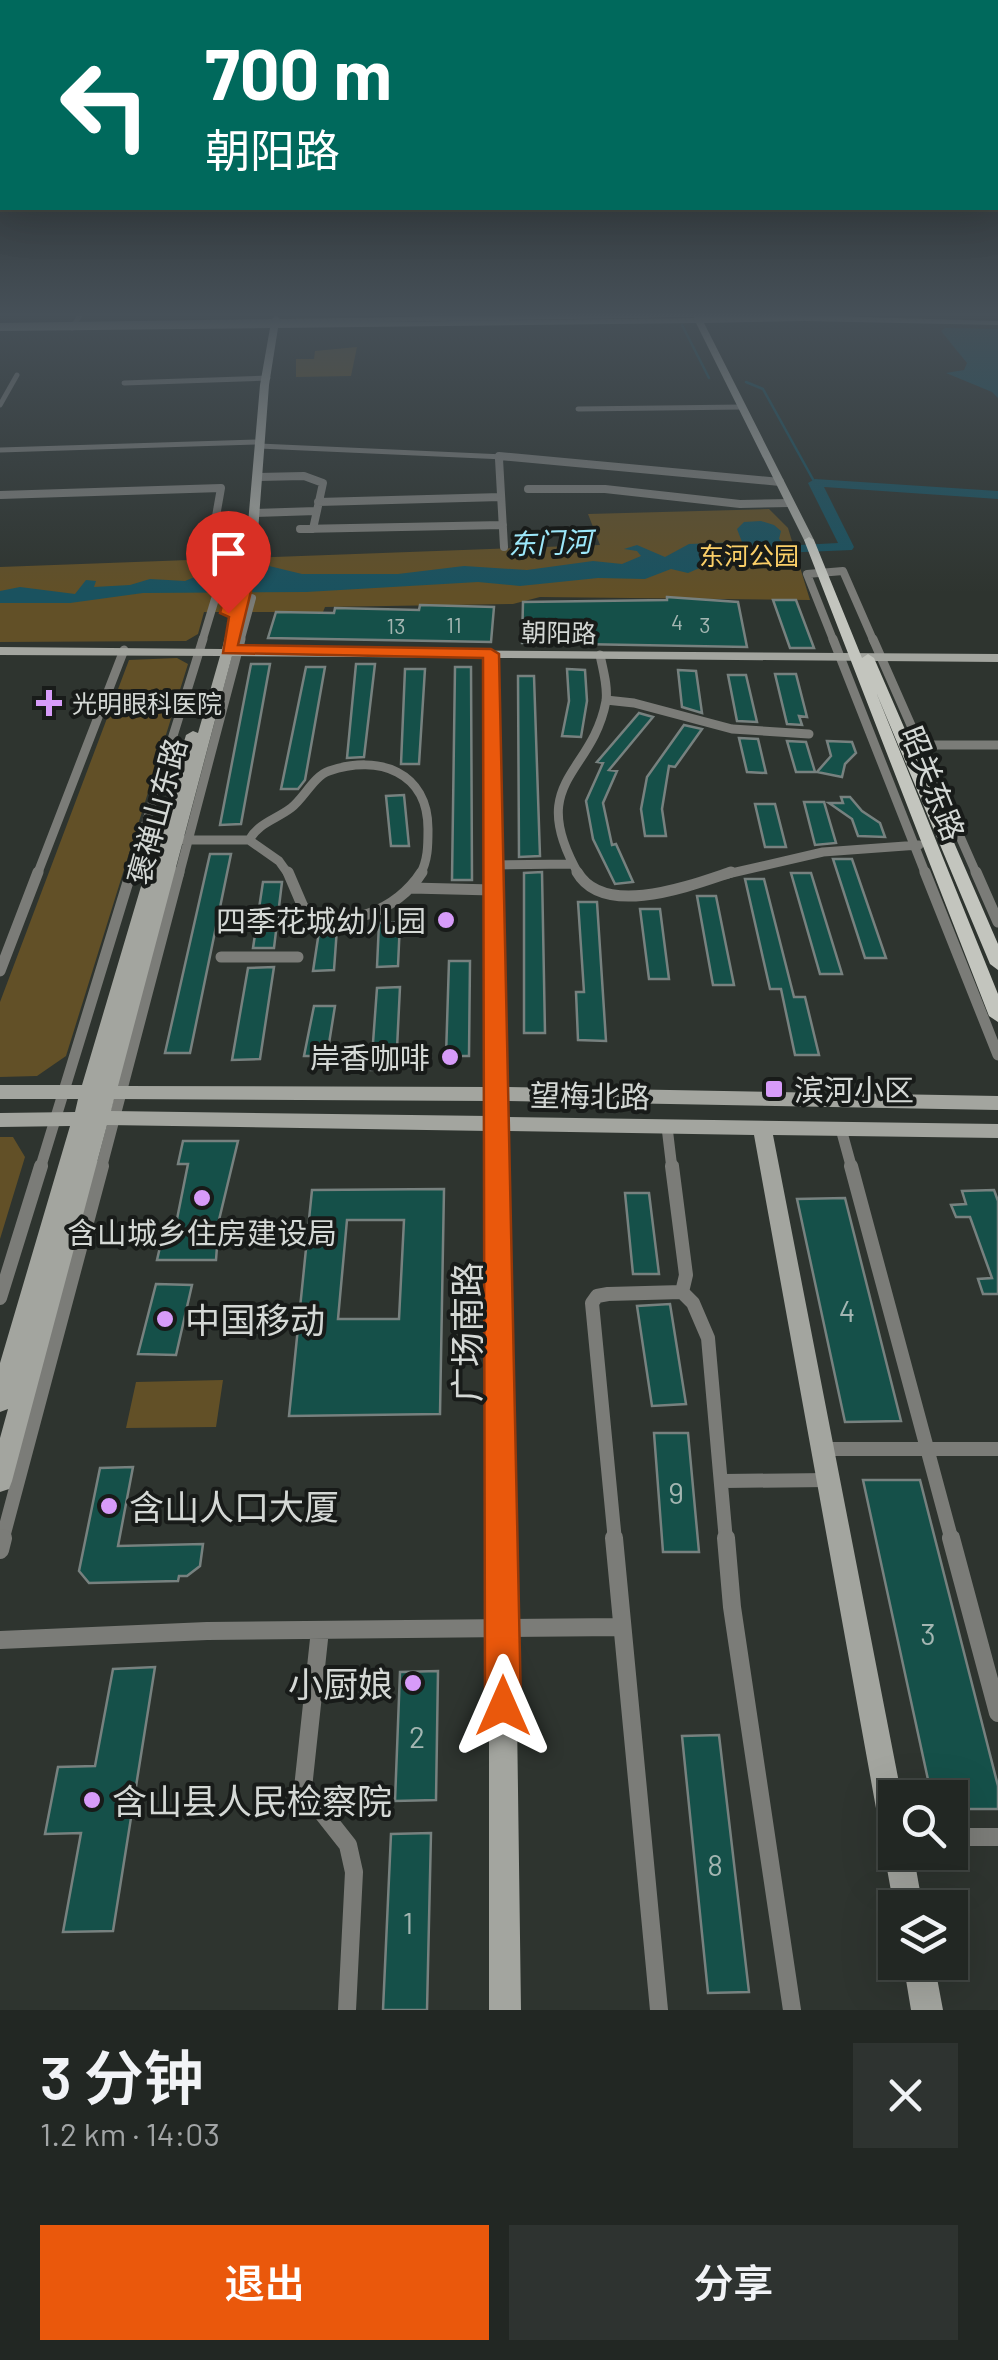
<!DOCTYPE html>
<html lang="zh">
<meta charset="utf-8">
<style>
:root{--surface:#222723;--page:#2e3330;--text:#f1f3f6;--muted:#a2a5a6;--line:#3f4441;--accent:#ea580c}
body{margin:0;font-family:Barlow,"Noto Sans SC",sans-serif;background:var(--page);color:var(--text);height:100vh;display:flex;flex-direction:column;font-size:38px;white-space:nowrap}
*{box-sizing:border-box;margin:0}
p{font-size:32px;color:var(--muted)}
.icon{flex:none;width:55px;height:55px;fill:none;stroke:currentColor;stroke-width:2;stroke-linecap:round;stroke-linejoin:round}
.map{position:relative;height:2010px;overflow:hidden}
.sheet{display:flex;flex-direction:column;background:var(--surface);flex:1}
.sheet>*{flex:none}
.top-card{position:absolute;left:0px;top:0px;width:1000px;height:210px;box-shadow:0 10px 40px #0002,0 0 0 2px var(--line);background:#00695c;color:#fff;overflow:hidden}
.fabs{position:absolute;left:878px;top:1780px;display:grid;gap:20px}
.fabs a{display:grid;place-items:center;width:90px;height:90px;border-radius:0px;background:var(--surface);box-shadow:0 10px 40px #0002,0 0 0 2px var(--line);font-size:50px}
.pin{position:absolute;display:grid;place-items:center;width:85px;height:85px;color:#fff;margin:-102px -42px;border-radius:50% 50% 50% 0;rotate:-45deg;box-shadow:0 0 10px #0007}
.pin .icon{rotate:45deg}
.me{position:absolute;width:110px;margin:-55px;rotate:0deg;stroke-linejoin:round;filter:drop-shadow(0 0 8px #0008)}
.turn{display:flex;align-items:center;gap:35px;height:210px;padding:0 40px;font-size:45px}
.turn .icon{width:130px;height:130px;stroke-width:2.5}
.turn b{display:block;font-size:70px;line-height:85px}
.round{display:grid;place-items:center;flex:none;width:105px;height:105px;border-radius:0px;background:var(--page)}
.overview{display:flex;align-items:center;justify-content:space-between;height:170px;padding:0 40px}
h1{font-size:60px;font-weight:600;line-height:75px}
.button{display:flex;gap:20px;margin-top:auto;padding:20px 40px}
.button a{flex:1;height:115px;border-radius:0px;background:var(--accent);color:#fff;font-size:40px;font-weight:600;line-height:115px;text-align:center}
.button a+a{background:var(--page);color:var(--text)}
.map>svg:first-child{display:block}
.green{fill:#625027}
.water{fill:#1a525f}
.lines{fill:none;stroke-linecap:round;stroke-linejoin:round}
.stream{stroke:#1a525f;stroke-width:2.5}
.river{fill:#1a525f;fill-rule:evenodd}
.building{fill:#155049;stroke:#77817f;stroke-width:2.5;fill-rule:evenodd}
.street-far5{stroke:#7b7c78;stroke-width:5}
.street-far4{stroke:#7b7c78;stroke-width:8}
.street-far3{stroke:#7b7c78;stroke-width:9}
.street-far2{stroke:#7b7c78;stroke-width:11}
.street-far1{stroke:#7b7c78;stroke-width:14}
.street{stroke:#7b7c78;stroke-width:18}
.secondary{fill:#a3a59f;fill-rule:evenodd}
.primary{fill:#c3c5be;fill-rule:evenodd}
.route{fill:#ea580c;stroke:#983908;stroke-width:2.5}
.poi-dot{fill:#d79bf9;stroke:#181b19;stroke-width:4}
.labels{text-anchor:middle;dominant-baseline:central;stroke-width:8;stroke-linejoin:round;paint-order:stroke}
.far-number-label{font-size:22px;fill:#a4b6b2}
.far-park-label{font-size:25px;fill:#fbcf68;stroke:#181b19}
.far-street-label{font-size:25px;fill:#d4d8d5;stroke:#181b19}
.far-poi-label{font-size:25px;fill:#d4d8d5;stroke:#181b19;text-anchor:start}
.far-water-label{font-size:28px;font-style:italic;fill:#9ce8fb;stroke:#181b19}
.street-label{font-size:30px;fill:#d4d8d5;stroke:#181b19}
.poi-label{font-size:30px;fill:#d4d8d5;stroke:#181b19;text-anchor:end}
.near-number-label{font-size:30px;fill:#a4b6b2}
.near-poi-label{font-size:35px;fill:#d4d8d5;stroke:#181b19;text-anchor:start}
.near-street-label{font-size:35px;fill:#d4d8d5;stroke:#181b19}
</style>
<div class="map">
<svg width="998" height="2010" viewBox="0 0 998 2010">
<rect width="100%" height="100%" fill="#2e342f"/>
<path class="green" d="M357 347 351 376 296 377V359H314L315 351Z
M769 509 788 528 810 600 540 597 513 604 325 607 323 612H204L198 634 186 641 0 642V567L600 545 588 514Z
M177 658 188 664 66 1056 37 1076 0 1077V1002L129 660Z
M0 1137H13L25 1157 0 1239Z
M223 1380 216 1427 126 1428 136 1382Z"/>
<path class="water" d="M945 328 998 329V398L992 392 946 373 964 370 967 363 941 331Z
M761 521 774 525 781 531 779 539 791 550 795 562 792 568 718 560 688 573 671 569 645 579 598 578 520 586 478 582 306 592 143 593 70 603H0V591L20 587 75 594 86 580 96 581 94 587 130 585 150 579 185 581 224 565H265L302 574H398L464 566 527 570 593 561 622 564 641 556 637 551 624 549 637 545 665 557 689 544 742 542 737 529 744 522Z"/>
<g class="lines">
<path class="stream" d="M968 312 998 314
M682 325 709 378
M746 382 763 389 815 483"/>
<path class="river" d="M815 479 998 491V499L824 487 854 547 852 550 757 554 755 551 762 547 838 543 808 483Z"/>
</g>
<path class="building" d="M667 597 738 602 747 647 522 643 523 602 667 600Z
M773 600H796L814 648H790Z
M420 605 494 607 491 642 268 638 276 612 334 613 335 608 419 610Z
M251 664H270L241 824 220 825Z
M356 664H375L364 757 347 758Z
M306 667H325L305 780 298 789H281Z
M455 667H471L472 880H452Z
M405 669H425L419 764H401Z
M567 669 585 670 587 701 581 737 562 736 569 701Z
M678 670 696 671 702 713 682 707Z
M775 674H796L807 717 799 716 802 725 787 724Z
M728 675H746L757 722 737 721Z
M518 676H534L540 856 519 857Z
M639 713 653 717 609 770 617 771 603 803 612 845 616 844 633 882 615 884 593 839 586 801 603 763 597 762Z
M684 725 702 729 675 767 669 766 662 809 666 836H645L641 809 647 777Z
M739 738 758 739 766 773 747 772Z
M787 741 806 742 815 772H796Z
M827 741 852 742 856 753 845 764 842 777 817 772 831 756Z
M404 795 409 846H391L386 796Z
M841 797H850L862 811 880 823 885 837 858 836 852 819 829 803H843Z
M804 802H824L836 843 815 845Z
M755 804H775L786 847H765Z
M210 854H231L190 1053H165Z
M833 859H852L886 958H865Z
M542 872 545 1033H524V873Z
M791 873H811L842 974H820Z
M745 879H764L794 997H805L819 1055H795L781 989H770Z
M263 882H282L274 948H253Z
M697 896H716L734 985H713Z
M578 902H597L606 1041 578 1040 576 992H584Z
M640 909H660L669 979H649Z
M400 922 398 966 377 967 379 923Z
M320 925 337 928 334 970 313 971Z
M449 961H470L469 1056H446Z
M274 967 260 1059 232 1060 248 968Z
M400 987 396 1069 371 1070 377 988Z
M314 1006H335L327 1056H304Z
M183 1141H238L219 1220 216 1260H157L163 1234H174L188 1164H178Z
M444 1189 440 1414 289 1416 312 1190ZM347 1220H404L399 1319H338Z
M994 1190 998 1201V1294H983L978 1279 992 1278 970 1217H956L951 1205 966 1204 962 1191Z
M625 1193H649L659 1274H633Z
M845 1198 901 1421 845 1422 797 1199Z
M156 1284 192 1285 176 1355 138 1354Z
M670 1304 686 1404 652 1406 637 1306Z
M654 1433H688L699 1552H663Z
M133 1467 118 1546 203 1544 200 1566 187 1576H179L178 1581 89 1583 79 1571 100 1468Z
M863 1480H920L998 1786V1809H950V1798H932Z
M155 1667 113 1931 63 1932 81 1833 45 1834 58 1767 95 1766 113 1669Z
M438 1671 436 1800 395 1801 400 1672Z
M719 1735 749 1992 708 1993 682 1736Z
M431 1833 427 2010H383L391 1834Z"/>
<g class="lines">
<path class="street-far5" d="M426 317 447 316V312
M72 328 82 312
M124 383 268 378
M0 405 17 375
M578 409 742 407
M259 446 526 458
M0 450 260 442"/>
<path class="street-far4" d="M499 456 780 482
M499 459 504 547
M258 477 304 476 323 483 313 529
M528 489H605L740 504 790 503
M0 495 221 488 215 522 253 523
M318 502 501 497
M255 513 316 511
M300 529 503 525
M202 642 215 599
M240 642 252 598
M834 642 807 574 843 571 874 642"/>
<path class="street-far3" d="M833 639 926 875
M873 639 977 875
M606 700 634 703 732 729 809 734
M913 745H998
M184 840H249
M493 865 571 864
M37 875 124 650
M130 875 203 639
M179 875 241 639
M289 875 279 861 249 840C260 822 275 820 291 808 304 798 314 776 329 771 379 754 428 772 428 829 428 846 428 860 420 875
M579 875C525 780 592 776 606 701 608 686 603 670 600 655
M723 875 823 852 919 845"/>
<path class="street-far2" d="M288 872 303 907C344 934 398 910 422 872
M577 872C604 919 692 885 731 872
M925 872 998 1055
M976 872 998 922
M411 888 493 890
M221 957H298
M0 971 38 872
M667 1127 672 1169
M841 1129 852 1169
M40 1169 131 872
M101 1169 179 872"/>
<path class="street-far1" d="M851 1166 952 1541
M682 1292 693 1303 708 1338 726 1541
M0 1298 41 1166
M823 1449H998
M724 1481 829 1480
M2 1541 102 1166
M615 1541 592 1303 597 1296 608 1294 682 1292 686 1275 672 1166"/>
<path class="street" d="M614 1538 659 2010
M726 1538 732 1607 792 2010
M951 1538 998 1713
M0 1550 3 1538
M320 1630 303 1788 348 1845 354 1872 347 2010
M0 1640 207 1631 622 1627
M950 1837H998"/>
<path class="secondary" d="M699 312 998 321V325L805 321 704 323 814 540 809 543 804 540 696 323 278 328 269 385 256 558 234 649 998 654V662L497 658 508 1087 998 1096V1110L508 1101V1117L998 1124V1138L773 1135 902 1798H895V1852H913L923 1908H895V1913L754 1135 509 1131 521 2010H489V1131L107 1125 12 1481 9 1489 0 1492V1438L8 1409 0 1412V1363L70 1126 0 1127V1113L75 1112 78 1099H0V1085H82L186 735 193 731 198 733 220 656 0 655V647L222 649 245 558 260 385 270 328 0 331V323L272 319 276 315 280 319ZM694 317V318L377 322ZM232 656 485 658 489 1087 118 1086ZM114 1099 489 1101V1116L111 1111Z
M903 1962H934L943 2010H911Z"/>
<path class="primary" d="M809 537 814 540 862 658 868 654 874 658 998 944V970L990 964 876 692 998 994V1022L989 1016 804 540Z"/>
</g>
<linearGradient id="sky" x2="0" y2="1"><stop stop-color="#191d1a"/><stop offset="0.53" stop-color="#465058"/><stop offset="1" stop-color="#465058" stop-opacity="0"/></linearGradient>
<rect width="998" height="593" fill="url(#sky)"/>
<path class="route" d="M245 546H255L258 562 238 645 491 649 499 654 521 1706 515 1718 503 1723 490 1718 485 1706 483 658 223 653 229 617 220 613 235 558Z"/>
<g class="poi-dot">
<path d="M44 688h10v10h10v10h-10v10h-10v-10h-10v-10h10z"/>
<circle cx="446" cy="920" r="10"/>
<circle cx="450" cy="1057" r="10"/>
<rect x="764" y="1079" width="20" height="20" rx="5"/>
<circle cx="202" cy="1198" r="10"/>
<circle cx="165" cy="1319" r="10"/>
<circle cx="109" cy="1506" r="10"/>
<circle cx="413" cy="1683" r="10"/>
<circle cx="92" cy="1800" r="10"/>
</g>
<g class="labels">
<g class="far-number-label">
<text x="677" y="621">4</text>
<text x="454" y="624">11</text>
<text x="705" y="624">3</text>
<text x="396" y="625">13</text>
</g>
<g class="far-park-label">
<text x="749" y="555">东河公园</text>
</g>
<g class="far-street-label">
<text transform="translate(559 632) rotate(1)">朝阳路</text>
</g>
<g class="far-poi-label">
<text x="72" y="703">光明眼科医院</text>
</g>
<g class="far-water-label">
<text transform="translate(550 542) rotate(-2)">东门河</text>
</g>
<g class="street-label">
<text transform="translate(934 783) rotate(68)">昭关东路</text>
<text transform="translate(156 811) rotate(-75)">褒禅山东路</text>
<text transform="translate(590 1095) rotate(1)">望梅北路</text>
</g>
<g class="poi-label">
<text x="426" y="920">四季花城幼儿园</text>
<text x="430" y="1057">岸香咖啡</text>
<text x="794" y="1089" text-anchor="start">滨河小区</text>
<text x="202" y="1232" text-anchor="middle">含山城乡住房建设局</text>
</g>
<g class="near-number-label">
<text x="847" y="1310">4</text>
<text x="676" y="1492">9</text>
<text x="928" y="1633">3</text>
<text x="417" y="1736">2</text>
<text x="715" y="1864">8</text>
<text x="408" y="1922">1</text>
</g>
<g class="near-poi-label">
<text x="185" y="1319">中国移动</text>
<text x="129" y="1506">含山人口大厦</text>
<text x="393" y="1683" text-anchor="end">小厨娘</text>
<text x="112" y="1800">含山县人民检察院</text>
</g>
<g class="near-street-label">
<text transform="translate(466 1332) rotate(-90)">广场南路</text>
</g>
</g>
</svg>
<div class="fabs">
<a><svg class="icon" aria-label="search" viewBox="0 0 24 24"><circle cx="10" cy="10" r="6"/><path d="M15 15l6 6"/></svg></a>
<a><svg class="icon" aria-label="layers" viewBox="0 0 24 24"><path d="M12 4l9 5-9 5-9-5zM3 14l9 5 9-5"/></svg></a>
</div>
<div class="pin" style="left:228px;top:613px;background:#d93025"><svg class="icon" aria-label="arrive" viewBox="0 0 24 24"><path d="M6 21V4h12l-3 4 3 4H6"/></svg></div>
<svg class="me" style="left:503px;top:1706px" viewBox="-20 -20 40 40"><path d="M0-17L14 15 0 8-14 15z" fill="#ea580c" stroke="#fff" stroke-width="4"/></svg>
<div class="top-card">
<div class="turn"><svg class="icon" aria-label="left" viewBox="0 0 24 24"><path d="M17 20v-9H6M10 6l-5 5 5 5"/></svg><div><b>700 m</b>朝阳路</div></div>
</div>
</div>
<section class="sheet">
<div class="overview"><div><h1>3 分钟</h1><p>1.2 km · 14:03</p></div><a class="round"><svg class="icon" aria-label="close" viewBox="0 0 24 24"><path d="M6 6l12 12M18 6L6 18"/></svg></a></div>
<div class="button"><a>退出</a><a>分享</a></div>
</section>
